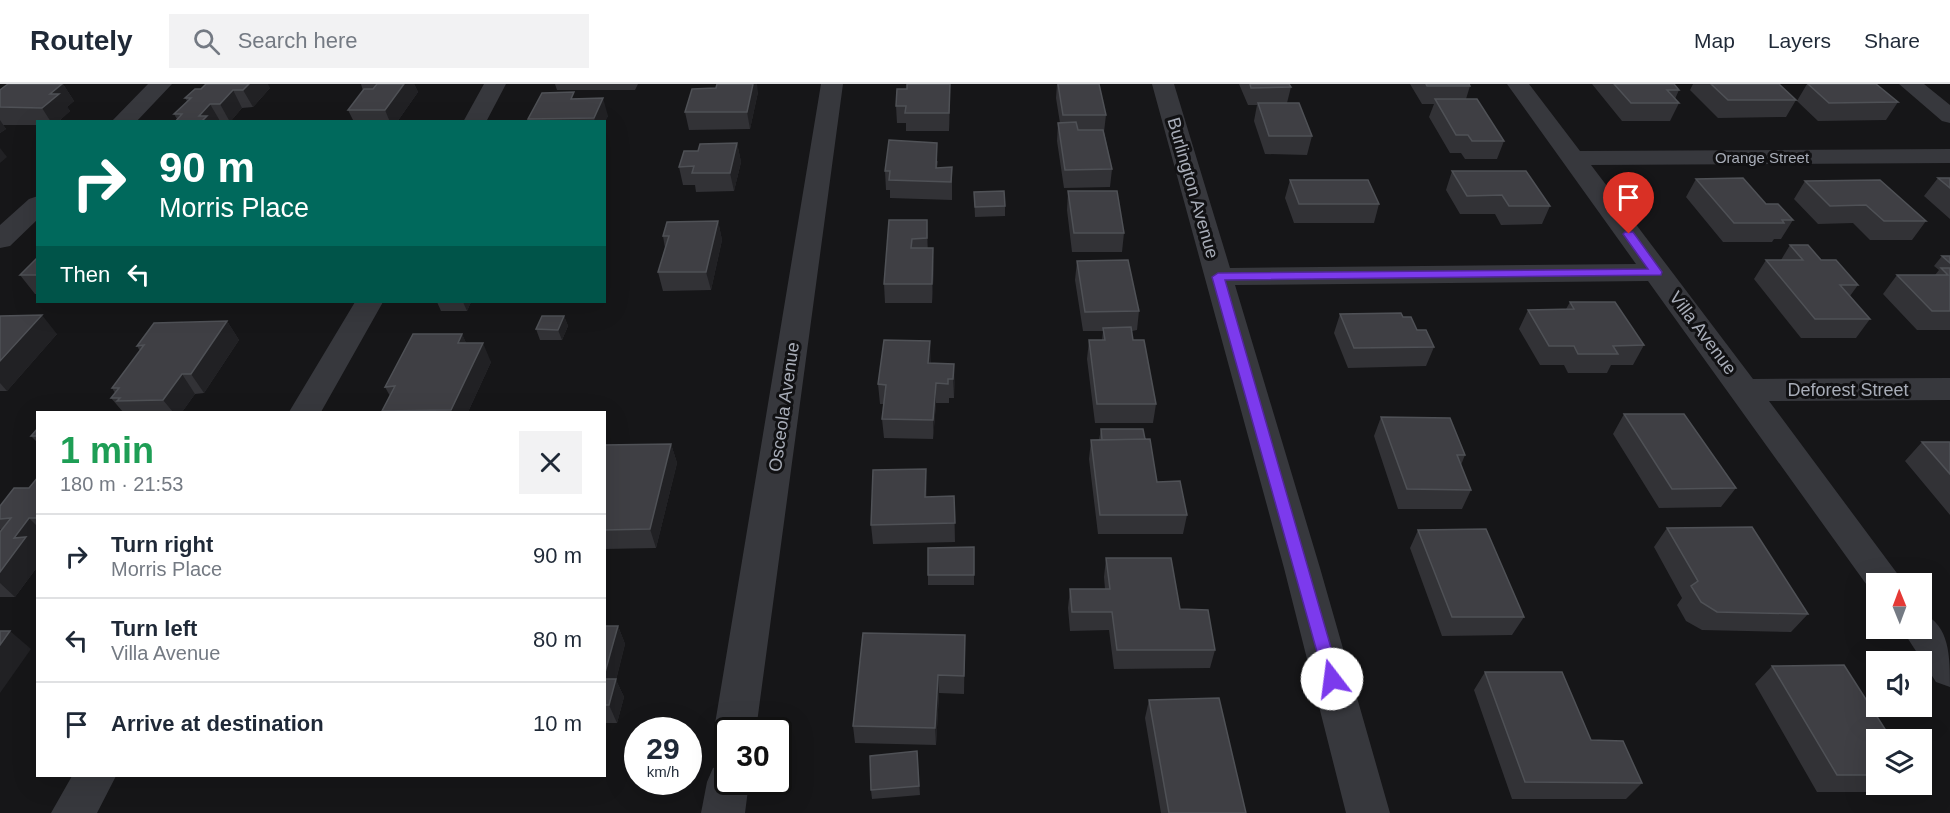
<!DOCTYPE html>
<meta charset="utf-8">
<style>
:root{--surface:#fff;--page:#f2f2f3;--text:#1f2937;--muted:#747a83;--line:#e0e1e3}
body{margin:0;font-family:Arial,sans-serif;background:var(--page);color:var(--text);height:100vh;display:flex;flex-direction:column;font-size:22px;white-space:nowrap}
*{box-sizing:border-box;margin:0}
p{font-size:20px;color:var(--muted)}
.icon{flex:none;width:33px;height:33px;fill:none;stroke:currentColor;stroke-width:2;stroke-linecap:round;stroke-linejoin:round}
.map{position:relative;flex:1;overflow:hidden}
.side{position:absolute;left:36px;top:327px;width:570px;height:366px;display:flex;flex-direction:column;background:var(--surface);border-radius:0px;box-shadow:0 6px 24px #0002}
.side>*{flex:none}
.guide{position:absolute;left:36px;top:36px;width:570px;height:183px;border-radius:0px;box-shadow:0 6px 24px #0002;background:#00695c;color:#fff;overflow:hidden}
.needle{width:39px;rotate:359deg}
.controls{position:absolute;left:1866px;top:489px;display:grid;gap:12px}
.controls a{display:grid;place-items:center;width:66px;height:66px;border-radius:0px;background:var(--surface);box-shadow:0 6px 24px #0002;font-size:30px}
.speed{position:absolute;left:624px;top:633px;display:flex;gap:12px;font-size:30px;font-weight:700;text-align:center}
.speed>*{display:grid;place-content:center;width:78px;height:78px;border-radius:50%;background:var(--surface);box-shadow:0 6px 24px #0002;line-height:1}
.speed small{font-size:15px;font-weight:400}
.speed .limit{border:3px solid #111;border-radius:9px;background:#fff;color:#111}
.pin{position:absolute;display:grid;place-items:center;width:51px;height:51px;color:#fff;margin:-62px -26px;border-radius:50% 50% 50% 0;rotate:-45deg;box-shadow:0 0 6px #0007}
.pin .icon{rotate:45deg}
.me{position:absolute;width:66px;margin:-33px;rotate:345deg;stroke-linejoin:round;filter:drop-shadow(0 0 4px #0008)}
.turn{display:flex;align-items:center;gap:21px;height:126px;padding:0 24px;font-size:27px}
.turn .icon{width:78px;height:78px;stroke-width:2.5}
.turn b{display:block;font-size:42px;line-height:51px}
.then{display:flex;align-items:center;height:57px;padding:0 24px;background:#0003;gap:12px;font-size:22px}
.round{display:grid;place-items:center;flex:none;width:63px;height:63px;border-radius:0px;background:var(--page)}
.overview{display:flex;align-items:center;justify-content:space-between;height:102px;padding:0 24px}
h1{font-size:36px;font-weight:600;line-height:45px;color:#1e9e55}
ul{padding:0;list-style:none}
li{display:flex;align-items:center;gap:18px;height:84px;padding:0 24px;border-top:2px solid var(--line)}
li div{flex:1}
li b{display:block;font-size:22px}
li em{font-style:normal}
header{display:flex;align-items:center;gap:36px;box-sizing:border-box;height:84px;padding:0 30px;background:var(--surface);border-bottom:2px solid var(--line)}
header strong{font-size:28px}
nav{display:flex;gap:33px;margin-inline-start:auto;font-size:21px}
.search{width:420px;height:54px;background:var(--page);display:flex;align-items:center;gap:15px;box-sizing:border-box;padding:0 21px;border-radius:0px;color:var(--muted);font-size:22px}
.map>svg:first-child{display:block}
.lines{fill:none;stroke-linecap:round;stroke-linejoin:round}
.minor{fill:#37383d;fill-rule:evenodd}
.wall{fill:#323236}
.shaded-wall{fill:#212124}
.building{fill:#3f3f44;stroke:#4f5156;stroke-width:1.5}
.route{fill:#7c3aed;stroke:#51269a;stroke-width:1.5}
.labels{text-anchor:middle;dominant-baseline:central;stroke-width:6;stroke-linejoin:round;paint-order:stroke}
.far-street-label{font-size:15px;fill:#a8adb8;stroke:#111113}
.street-label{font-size:18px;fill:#a8adb8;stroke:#111113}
</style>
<header>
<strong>Routely</strong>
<div class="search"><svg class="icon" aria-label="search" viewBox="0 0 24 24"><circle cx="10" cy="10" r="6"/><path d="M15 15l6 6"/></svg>Search here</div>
<nav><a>Map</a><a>Layers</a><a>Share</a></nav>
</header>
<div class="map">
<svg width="1950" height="729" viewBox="0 0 1950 729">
<rect width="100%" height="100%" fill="#161618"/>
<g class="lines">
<path class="minor" d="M148 0H172L136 38H111Z
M484 0H506L486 38H463Z
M821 0H843L756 646H728V662L720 659 714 646Z
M1152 0H1174L1230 184 1636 180 1507 0H1529L1580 67 1950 65V79L1591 81 1753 295 1950 294V316L1769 317 1905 500H1876V511H1874L1648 197 1235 201 1320 484 1390 729H1346L1284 484Z
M1899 0H1924L1950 21V39L1942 37Z
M38 112V135L10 162 0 164V141L29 115Z
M355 218H383L321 328H289Z
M1922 529C1950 541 1950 573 1950 603L1936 598 1901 544H1922Z
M728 678V698H749L745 729H701L707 698 713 684Z
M72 692H116L97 729H51Z"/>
</g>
<path class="wall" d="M8 0H63L74 17 67 23 70 27 58 38H38V41H3L6 45 0 49V6Z
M361 0H414L418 8 397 38H354L348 26 363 7Z
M555 0H638L635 6H557Z
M1057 0H1099L1106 31 1104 48 1112 85 1110 103 1064 104 1057 57 1058 39H1060L1056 14Z
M1239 0H1289L1291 3 1287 19 1312 52 1307 71 1265 70 1254 37 1257 21H1248Z
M1410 0H1469L1470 2 1466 15 1504 57 1497 75H1465L1461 69H1450L1429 33 1434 20H1422Z
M1592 0H1674L1679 6 1675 15 1679 19 1670 37H1622Z
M1693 0H1779L1796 16 1786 33 1718 34 1690 6Z
M1807 0H1876L1898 18 1886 36 1818 37 1797 17Z
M270 4 253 23 242 24 230 38H175L177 35 174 30 187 17 185 14 195 5Z
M716 4 758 8 750 45 689 46 685 28Z
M907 5 950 18 949 47H906V39H897L896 22Z
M576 14 608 32 604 38H529L528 35Z
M737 59 741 78 734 107 696 108 695 101H683L679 83 698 67Z
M938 77 937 84 952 83V116L890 114V106H886L885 87Z
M1452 87 1550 122 1542 140 1501 141 1495 130H1460L1446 106Z
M1938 94H1950V135L1924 112Z
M1696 95 1766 120 1793 136 1781 155H1774L1772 158H1723L1686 113Z
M1290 96 1379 120 1374 139H1294L1285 114Z
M1805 97 1926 137 1912 156H1870L1853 139 1818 140 1794 115Z
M1068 107 1124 149 1122 168H1072L1067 126Z
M974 108 1005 122V132L975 133Z
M889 136 928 155V164L934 183 932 219H885L884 200Z
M718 137 722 156 711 206 663 207 658 188 665 164 663 152Z
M1790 161 1858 201 1850 212 1870 235 1856 254H1801L1754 195 1766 176H1781Z
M1942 172H1950V246H1917L1883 210 1897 191H1935L1939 186 1934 182Z
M38 173V210H35L20 191Z
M1077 177 1139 227 1137 246 1132 247 1133 256 1156 320 1153 339H1095L1087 275 1089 256H1102L1103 247H1083L1075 196Z
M437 218H471L467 227H441Z
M1570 218 1644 261 1633 281H1611L1607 289H1568L1564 281H1540L1519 245 1528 226 1566 225Z
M1340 230 1403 233 1434 263 1426 282 1348 284 1334 249Z
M0 232 57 250 7 307H0Z
M564 232 568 242 562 256H540L536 245Z
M227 237 239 256 204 309 195 310 182 328H123L111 314 115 309 112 304 140 267 137 262Z
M462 250 466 259 491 278 468 328H383L382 327 390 312 385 303Z
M931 276V279L954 280V314H949V319H936L933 355 884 354 882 335 884 320H880L878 300Z
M1624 330 1736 404 1721 423 1659 424 1613 350Z
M1381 333 1465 371 1461 381 1471 406 1462 425H1398L1374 352Z
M38 344V359L31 352Z
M1101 345 1145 355 1157 398 1187 431 1183 450H1098L1089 375 1091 356H1099Z
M1922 358H1950V431L1905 377Z
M671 360 677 379 656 464 604 465V361Z
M38 393V482L15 513H0V448L1 446 0 445V422L29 404Z
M927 404 926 413 954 412 955 458 873 460 871 441Z
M1667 444 1808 530 1791 548 1702 546 1686 537 1677 521 1682 514 1654 463Z
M1418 446 1524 533 1512 551 1442 552 1410 464Z
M974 463V501H928V491Z
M1106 474 1180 525 1215 566 1210 584 1114 585 1109 546 1070 547 1068 524 1070 505H1105L1104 493Z
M604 542H618L625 560 616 596 624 613 617 639H606L604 643Z
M965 551 964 610 939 609 936 661 855 659 853 642Z
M1772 582 1876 656V700H1904L1894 708H1817L1755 600Z
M1485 588 1591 656 1642 699 1626 715H1512L1474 606Z
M1149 616 1246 729H1161L1145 634Z
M917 667 920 711 872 715 871 706Z"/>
<path class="shaded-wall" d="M62 0H63L74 17 67 23 70 27 58 38H51L42 24 50 10Z
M249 0H268L270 4 253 23 243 6Z
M404 0H414L418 8 397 38H390L385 26Z
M753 0H757L758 8 750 45 747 28Z
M950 0V18L949 47V29Z
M233 6 242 24 230 38 220 20Z
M603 14 608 32 604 40V38H595L594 34Z
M210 20 220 37 201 38 199 32Z
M0 36 6 45 0 49Z
M737 59 741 78 734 107 730 89Z
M0 64 7 73 0 79Z
M927 136 928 155 927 173Z
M718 137 722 156 711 206 706 188Z
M933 164 934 183 932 219V200Z
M463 218H471L467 227Z
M42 231 57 250 7 307 0 299V277Z
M564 232 568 242 562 256 558 246Z
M227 237 239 256 204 309 191 290Z
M462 250 471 269 458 259Z
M930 257 931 276 929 299 928 279Z
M483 259 491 278 468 328H452L451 326Z
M954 280 955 299 954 314 953 295Z
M182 290 195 310 182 328H173L163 316Z
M936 299V319L933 355V336Z
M671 360 677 379 656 464 650 445Z
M926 385 927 404 926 432 925 413Z
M29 434 38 443V482L15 513 0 499V488L14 454Z
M618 542 625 560 616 596 624 613 617 639 609 621 604 592Z
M10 547 31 565 0 609V561Z
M938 591 939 609 936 661 935 644Z"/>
<path class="building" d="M8 0H62L50 10H59L42 24 0 23V6Z
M206 0H249L243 6H233L220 20H210L199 32H207L201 38H175L182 30H174L191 14H185L195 5H201Z
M377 0H404L385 26H348L364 5H373Z
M717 0H753L747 28H685L692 5 716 4Z
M907 0H950L949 29H905L906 22H896L897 5H907Z
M1058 0H1099L1106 31H1063Z
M1250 0H1289L1291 3 1251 4Z
M1426 0H1469L1470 2H1427Z
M1614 0H1674L1679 6H1667L1679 19H1631Z
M1711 0H1779L1796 16H1728Z
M1808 0H1876L1898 18 1829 19Z
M574 8 571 15 603 14 594 34 528 35 542 9Z
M1435 15H1477L1504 57H1472L1468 51H1456Z
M1258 19H1299L1312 52H1269Z
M1076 38 1078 46H1103L1112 85 1065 86 1058 39Z
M889 56 937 59 936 84 952 83 951 98 889 96 890 87H885Z
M737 59 730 89H692L694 82 679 83 684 67H698L700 60Z
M1452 87H1526L1550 122H1509L1502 111 1467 112Z
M1743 94 1766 120H1778L1793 136H1782L1784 139H1734L1696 95Z
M1938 94H1950V104Z
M1290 96H1368L1379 120H1299Z
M1880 96 1926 137H1884L1866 121 1830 122 1805 97Z
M1004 107 1005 122 975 123 974 108Z
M1068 107H1117L1124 149H1074Z
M889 136H927V154L912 155 911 164H933L932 200H884Z
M718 137 706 188H658L669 152H663L667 138Z
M1790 161H1808L1821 176H1836L1858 201H1840L1870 235H1815L1766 176H1803Z
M1942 172H1950V179Z
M38 173V191H20Z
M1128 176 1139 227 1085 228 1077 177Z
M1941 184H1950V227H1932L1897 191H1948Z
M1570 218H1615L1644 261 1613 262 1618 270H1578L1574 262H1549L1528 226 1574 225Z
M1401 229 1403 233H1411L1417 246H1426L1434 263 1354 264 1340 230Z
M42 231 0 277V232Z
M542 232H564L558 246 536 245Z
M227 237 191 290H182L163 316 117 317 120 314H111L119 304H112L144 261 137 262 154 239Z
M1131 243 1133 256H1144L1156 320H1097L1089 256H1105L1103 244Z
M413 250H462L458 259H483L451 326 382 327 395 302 385 303Z
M884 256 930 257 928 279 954 280 953 295H948V300L936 299 933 336 882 335 886 301 878 300Z
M1624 330H1684L1736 404 1672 405Z
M1381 333 1450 334 1465 371H1457L1471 406 1407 405Z
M38 344V352H31Z
M1101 345H1143L1145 355 1102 356Z
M1150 355 1157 398 1180 397 1187 431H1100L1091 356Z
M1922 358H1950V390Z
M671 360 650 445 604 446V361Z
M926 385 925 413 954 412 955 439 871 441 873 386Z
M38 393V434H29L14 454 26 453 0 488V448L11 434 0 435V422L14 404H29Z
M1752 443 1808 530 1717 528 1701 518 1691 502 1698 497 1667 444Z
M1486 445 1524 533H1452L1418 446Z
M974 463V491H928V464Z
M1106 474H1171L1180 525 1208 526 1215 566H1117L1112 528H1072L1070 505H1110Z
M604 542H618L604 592Z
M0 547H10L0 561Z
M863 549 965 551 964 592 938 591 935 644 853 642Z
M1844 581 1892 656H1876V691H1837L1772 582Z
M1485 588H1562L1591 656 1623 657 1642 699 1525 698Z
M604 595H616L609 621H604Z
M1219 614 1246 729H1169L1149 616Z
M917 667 919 702 871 706 870 672Z"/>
<path class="route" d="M1625 148H1633L1662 188 1661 191 1225 196 1340 595 1338 600H1326L1212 193 1218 189 1648 185 1623 150Z"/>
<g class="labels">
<g class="far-street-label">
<text x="1762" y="73">Orange Street</text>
</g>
<g class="street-label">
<text transform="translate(1193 104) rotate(74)">Burlington Avenue</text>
<text transform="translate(1703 249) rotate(53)">Villa Avenue</text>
<text x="1848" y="306">Deforest Street</text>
<text transform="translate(784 323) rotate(-82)">Osceola Avenue</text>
</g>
</g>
</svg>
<div class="controls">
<a><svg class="needle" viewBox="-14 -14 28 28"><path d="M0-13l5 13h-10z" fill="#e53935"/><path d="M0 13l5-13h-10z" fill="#747a83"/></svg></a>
<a><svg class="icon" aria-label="sound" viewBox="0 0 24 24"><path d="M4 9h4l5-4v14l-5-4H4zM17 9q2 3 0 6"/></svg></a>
<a><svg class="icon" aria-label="layers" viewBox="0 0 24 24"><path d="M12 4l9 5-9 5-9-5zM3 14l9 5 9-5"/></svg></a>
</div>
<div class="speed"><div>29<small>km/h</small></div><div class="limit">30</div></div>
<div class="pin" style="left:1629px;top:150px;background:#d93025"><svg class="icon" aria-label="arrive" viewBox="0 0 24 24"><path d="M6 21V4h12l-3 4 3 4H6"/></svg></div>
<svg class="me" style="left:1332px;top:595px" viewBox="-20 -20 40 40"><circle r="19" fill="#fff"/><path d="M0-13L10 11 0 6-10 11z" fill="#7c3aed"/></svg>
<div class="guide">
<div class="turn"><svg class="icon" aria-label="right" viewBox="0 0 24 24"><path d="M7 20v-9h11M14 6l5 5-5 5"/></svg><div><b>90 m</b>Morris Place</div></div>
<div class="then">Then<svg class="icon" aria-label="left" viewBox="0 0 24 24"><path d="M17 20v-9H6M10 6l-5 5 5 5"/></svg></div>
</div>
<section class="side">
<div class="overview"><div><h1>1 min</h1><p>180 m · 21:53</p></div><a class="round"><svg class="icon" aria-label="close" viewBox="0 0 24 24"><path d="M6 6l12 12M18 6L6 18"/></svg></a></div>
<ul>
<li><svg class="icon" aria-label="right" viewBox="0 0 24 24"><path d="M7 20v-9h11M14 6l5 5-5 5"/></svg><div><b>Turn right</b><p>Morris Place</p></div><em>90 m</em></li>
<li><svg class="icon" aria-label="left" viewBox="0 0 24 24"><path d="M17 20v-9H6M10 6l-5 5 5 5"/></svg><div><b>Turn left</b><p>Villa Avenue</p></div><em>80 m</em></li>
<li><svg class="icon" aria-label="arrive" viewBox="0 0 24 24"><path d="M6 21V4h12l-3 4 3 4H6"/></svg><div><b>Arrive at destination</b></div><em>10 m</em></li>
</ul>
</section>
</div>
